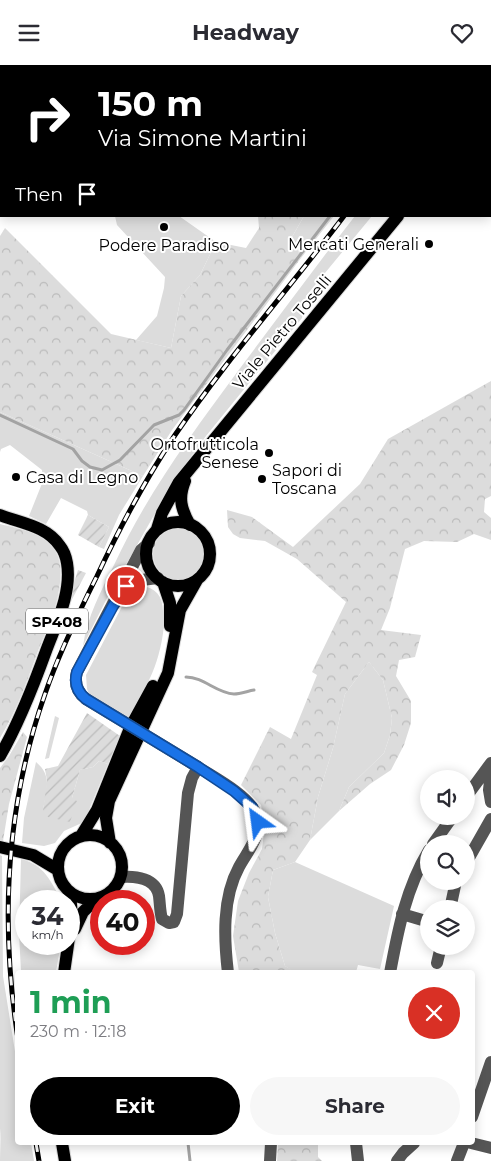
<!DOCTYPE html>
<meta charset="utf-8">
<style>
:root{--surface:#fff;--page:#f7f7f7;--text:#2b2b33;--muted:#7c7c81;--accent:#000}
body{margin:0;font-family:Montserrat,sans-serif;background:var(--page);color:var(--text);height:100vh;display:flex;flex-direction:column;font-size:19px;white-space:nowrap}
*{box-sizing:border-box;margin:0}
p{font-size:16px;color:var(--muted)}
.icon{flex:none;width:28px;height:28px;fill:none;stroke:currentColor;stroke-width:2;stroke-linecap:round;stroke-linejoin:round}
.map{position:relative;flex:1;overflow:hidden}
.panel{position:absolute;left:15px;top:905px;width:460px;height:175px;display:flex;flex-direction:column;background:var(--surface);border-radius:5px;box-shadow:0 2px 12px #0003}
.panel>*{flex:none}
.guide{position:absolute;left:0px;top:0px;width:491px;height:152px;box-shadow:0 2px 12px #0003;background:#000;color:#fff;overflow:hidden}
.fabs{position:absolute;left:420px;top:705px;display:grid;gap:10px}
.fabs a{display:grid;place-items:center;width:55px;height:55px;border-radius:50%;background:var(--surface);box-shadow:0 2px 12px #0003;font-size:25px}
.speed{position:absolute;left:15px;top:825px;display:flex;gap:10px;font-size:25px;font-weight:700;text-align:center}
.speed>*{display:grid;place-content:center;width:65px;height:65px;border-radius:50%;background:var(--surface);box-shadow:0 2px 12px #0003;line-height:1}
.speed small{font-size:12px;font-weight:400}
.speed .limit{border:8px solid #d22;background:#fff;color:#111}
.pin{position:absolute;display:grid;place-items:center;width:42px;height:42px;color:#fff;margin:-21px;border:2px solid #fff;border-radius:50%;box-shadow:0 1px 5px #0007}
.me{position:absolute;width:55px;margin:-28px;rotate:329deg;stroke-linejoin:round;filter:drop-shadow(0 0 4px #0008)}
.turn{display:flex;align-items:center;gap:18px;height:105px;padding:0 15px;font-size:22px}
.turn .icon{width:65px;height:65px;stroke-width:2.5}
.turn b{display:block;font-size:35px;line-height:42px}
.then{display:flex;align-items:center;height:48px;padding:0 15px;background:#0003;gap:10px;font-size:19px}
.round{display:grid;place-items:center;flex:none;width:52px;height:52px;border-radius:26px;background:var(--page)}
.head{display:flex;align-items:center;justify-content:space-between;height:85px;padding:0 15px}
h1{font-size:30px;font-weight:700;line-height:38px;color:#1e9e55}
.action{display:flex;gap:10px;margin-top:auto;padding:10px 15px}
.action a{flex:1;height:58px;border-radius:30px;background:var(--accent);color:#fff;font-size:20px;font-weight:700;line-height:58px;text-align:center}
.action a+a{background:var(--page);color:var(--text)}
header{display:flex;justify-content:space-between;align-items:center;height:65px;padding:0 15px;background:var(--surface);font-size:22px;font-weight:700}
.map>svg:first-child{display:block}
.grass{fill:#dcdcdc}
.forest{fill:url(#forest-crowns)}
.garden{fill:url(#garden-furrows)}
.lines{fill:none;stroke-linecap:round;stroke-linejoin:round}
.stream{stroke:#a3a3a3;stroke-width:3}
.major-casing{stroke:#dbdbdb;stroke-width:14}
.minor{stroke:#555;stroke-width:12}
.major{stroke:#000;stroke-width:12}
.rail-casing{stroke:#000;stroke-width:5}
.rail{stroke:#fff;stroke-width:3;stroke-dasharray:9;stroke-linecap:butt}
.minor-bridge{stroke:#555;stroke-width:12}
.route-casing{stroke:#114b97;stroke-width:12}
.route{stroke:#1a73e8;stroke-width:9}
.poi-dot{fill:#000;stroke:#fff;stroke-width:2}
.labels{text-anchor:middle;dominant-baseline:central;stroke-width:4;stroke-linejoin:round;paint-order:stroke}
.shield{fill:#fff;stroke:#4c4c4c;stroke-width:1}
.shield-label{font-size:15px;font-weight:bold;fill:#000}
.poi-label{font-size:16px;fill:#000;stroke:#fff;text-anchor:end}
.street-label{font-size:16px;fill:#000;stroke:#fff}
</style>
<header><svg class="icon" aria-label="menu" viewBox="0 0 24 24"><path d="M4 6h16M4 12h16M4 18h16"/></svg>Headway<svg class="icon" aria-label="heart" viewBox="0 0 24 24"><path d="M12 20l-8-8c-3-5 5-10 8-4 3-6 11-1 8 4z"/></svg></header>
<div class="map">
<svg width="491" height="1096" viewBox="0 0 491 1096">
<defs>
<pattern id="forest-crowns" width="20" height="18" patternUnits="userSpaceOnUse" patternTransform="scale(1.25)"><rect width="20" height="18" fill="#dcdcdc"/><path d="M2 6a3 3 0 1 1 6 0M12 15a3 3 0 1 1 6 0" fill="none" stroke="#bbb"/></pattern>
<pattern id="garden-furrows" width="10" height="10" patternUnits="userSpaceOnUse" patternTransform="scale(1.25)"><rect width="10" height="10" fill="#dcdcdc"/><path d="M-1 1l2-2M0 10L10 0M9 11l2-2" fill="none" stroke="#bbb"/></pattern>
</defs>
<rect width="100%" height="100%" fill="#fff"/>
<path class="grass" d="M0 0H326L1 1 0 67Z
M115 151H179L216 177 200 210 181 231 171 283 136 275 157 251 164 223 165 212 117 160Z
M304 151H334L301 193 292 172Z
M355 151H372L306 231 302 253 206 371 175 413 106 535 83 581C87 552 101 526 114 500 148 427 191 370 238 306 277 254 315 202 355 151Z
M0 347 143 411 119 450 104 484 99 482 109 462 88 450 87 446 61 433 46 459 29 451 43 416 42 405 10 380 1 384 0 387Z
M153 489a26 26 0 1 1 52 0a26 26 0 1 1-52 0Z
M141 521C155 522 163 531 163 546H165C163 592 151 615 128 654L90 631 87 624 86 610 127 532 136 523Z
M369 597 383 615 392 653 390 670 384 688 349 722 339 746 310 775 318 732 333 683 345 629Z
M55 651 59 653 49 693 45 694Z
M99 696 108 699 84 757 64 766 55 778 44 781 22 778 24 753 36 697C53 711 46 726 43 745L72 733 80 705 93 702Z
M0 790 2 791 3 911 17 999 18 1078H31L34 1096H0C0 1085 1 1074 0 1063Z
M21 794C45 800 50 816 62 836H26V879H61L56 907H21L19 868Z
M295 797 394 841 380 904 358 900 356 907 296 908 285 901 275 868 268 832 273 805Z"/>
<path class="forest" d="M258 151H304L292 172 301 193 172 365 143 411 0 347V171L5 163 111 269 171 283 181 231 200 210 216 177 246 183 259 163Z
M491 316V431L485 434 484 447 491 453V475L474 469 457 477 424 476 405 484 390 543 381 565 421 570 415 592 399 595 396 611 411 636V658L404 680 391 705 370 719 339 746 349 722 384 688 390 670 392 653 383 615 369 597 345 629 333 683 318 732 310 775 295 797 273 805 268 832 275 868 285 901 296 907H239L233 871 238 836 249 808 262 784 265 760 261 740 241 720 270 662 291 674 317 610 312 607 346 537 297 494 265 476 240 473 233 469 228 462 227 445 252 452 293 482 360 419 388 374Z
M0 459C20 464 45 468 56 487 62 498 61 513 59 525 56 546 46 566 38 586 27 616 17 645 0 673Z
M23 667 27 672 9 739 3 776H0V703L9 691Z
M278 1078H318V1092L322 1096H277Z"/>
<path class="garden" d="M88 450 109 462 99 482 78 470Z
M78 505 86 508 69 540 68 537Z
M87 648 120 671 108 699 99 696 93 702 80 705 72 733 77 736 70 757 48 752 43 745 47 716 45 704 58 701Z"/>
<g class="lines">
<path class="stream" d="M446 1 447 0
M0 350 73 384 82 396 90 402 102 405 120 395 154 360 179 350 184 345 227 285 330 151
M186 612C204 612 216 628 234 629 240 629 248 626 254 625
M188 1078 190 1096"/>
<defs>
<path id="major" d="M490 41 491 39
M185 416C178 433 181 444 190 460
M0 450C21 458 47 461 60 481 64 486 66 492 67 498 72 528 56 559 46 586 33 622 19 658 0 691
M146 489a32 32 0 1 1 64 0a32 32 0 1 1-64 0Z
M157 464 162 448 179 417 398 151
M163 517 170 538V561
M58 802a32 32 0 1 1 64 0a32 32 0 1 1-64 0Z
M81 771 97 745 130 663 153 621
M110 778 106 753 109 736 168 608 180 545 197 515
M0 782 33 790 58 805
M75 864 83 847 96 834
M64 908 72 852 70 827
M62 1078 65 1096"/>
</defs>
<use href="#major" class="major-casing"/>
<path class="minor" d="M123 526 133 516 158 513
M86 634C77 627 74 618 77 607L141 485 149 478
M491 707 489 725 491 737
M466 732 491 698
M433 779 453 751
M466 798 491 754
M121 812C136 811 156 813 159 831 160 839 160 847 162 854L169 858 174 857 177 849 188 728 192 713 198 702C215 713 246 729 255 747 265 768 248 785 239 802 222 833 224 874 228 908
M450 844 456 816
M402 849 429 857
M437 898 441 881
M390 908C398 865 406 823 429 785
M472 1052 491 997
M356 1078 358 1096
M471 1078 491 1083
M270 1096 271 1078
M397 1096 403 1088 414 1078
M457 1096 464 1078"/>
<use href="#major" class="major"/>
<defs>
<path id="rail" d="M458 1 459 0
M18 974C0 858 6 740 45 629 59 588 78 549 97 511 120 462 145 415 175 370 227 294 288 225 344 151
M36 1078 39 1096"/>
</defs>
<use href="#rail" class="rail-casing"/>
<use href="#rail" class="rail"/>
<path class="minor-bridge" d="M86 634 198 702"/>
</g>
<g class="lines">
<defs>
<path id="route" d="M126 521 113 541 77 607C74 618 77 627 86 634L198 702 234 726 252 742 258 757"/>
</defs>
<use href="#route" class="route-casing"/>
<use href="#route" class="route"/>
</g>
<g class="poi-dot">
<circle cx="164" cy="162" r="5"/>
<circle cx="429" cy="179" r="5"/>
<circle cx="269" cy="388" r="5"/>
<circle cx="16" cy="412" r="5"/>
<circle cx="262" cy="414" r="5"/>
</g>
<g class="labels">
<rect class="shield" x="26" y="543.5" width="62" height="25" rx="4"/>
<g class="shield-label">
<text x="57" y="556">SP408</text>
</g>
<g class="poi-label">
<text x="419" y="179">Mercati Generali</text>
<text x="164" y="180" text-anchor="middle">Podere Paradiso</text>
<text x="259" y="379">Ortofrutticola<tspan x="259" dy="18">Senese</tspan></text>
<text x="272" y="405" text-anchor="start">Sapori di<tspan x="272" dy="18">Toscana</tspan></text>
<text x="26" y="412" text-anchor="start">Casa di Legno</text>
</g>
<g class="street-label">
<text transform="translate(282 267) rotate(-50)">Viale Pietro Toselli</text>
</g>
</g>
</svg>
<div class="fabs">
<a><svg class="icon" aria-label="sound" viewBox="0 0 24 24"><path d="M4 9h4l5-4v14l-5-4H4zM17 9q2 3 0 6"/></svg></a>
<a><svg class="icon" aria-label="search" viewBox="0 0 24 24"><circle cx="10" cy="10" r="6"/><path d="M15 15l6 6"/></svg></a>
<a><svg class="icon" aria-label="layers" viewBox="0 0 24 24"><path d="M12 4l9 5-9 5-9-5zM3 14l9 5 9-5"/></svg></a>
</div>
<div class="speed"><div>34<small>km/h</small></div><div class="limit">40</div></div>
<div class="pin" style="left:126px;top:521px;background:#d93025"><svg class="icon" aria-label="arrive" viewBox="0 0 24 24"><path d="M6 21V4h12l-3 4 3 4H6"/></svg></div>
<svg class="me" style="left:258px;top:757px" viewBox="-20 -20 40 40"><path d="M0-17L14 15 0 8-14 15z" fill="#1a73e8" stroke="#fff" stroke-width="4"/></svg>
<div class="guide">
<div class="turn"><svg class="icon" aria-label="right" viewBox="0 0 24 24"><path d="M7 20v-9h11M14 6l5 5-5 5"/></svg><div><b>150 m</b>Via Simone Martini</div></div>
<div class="then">Then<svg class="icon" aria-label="arrive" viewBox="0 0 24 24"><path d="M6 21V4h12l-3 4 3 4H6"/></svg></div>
</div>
<section class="panel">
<div class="head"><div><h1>1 min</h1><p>230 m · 12:18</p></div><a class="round" style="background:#d93025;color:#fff"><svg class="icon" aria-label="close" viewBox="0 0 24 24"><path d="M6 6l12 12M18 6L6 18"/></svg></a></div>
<div class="action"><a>Exit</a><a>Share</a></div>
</section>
</div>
